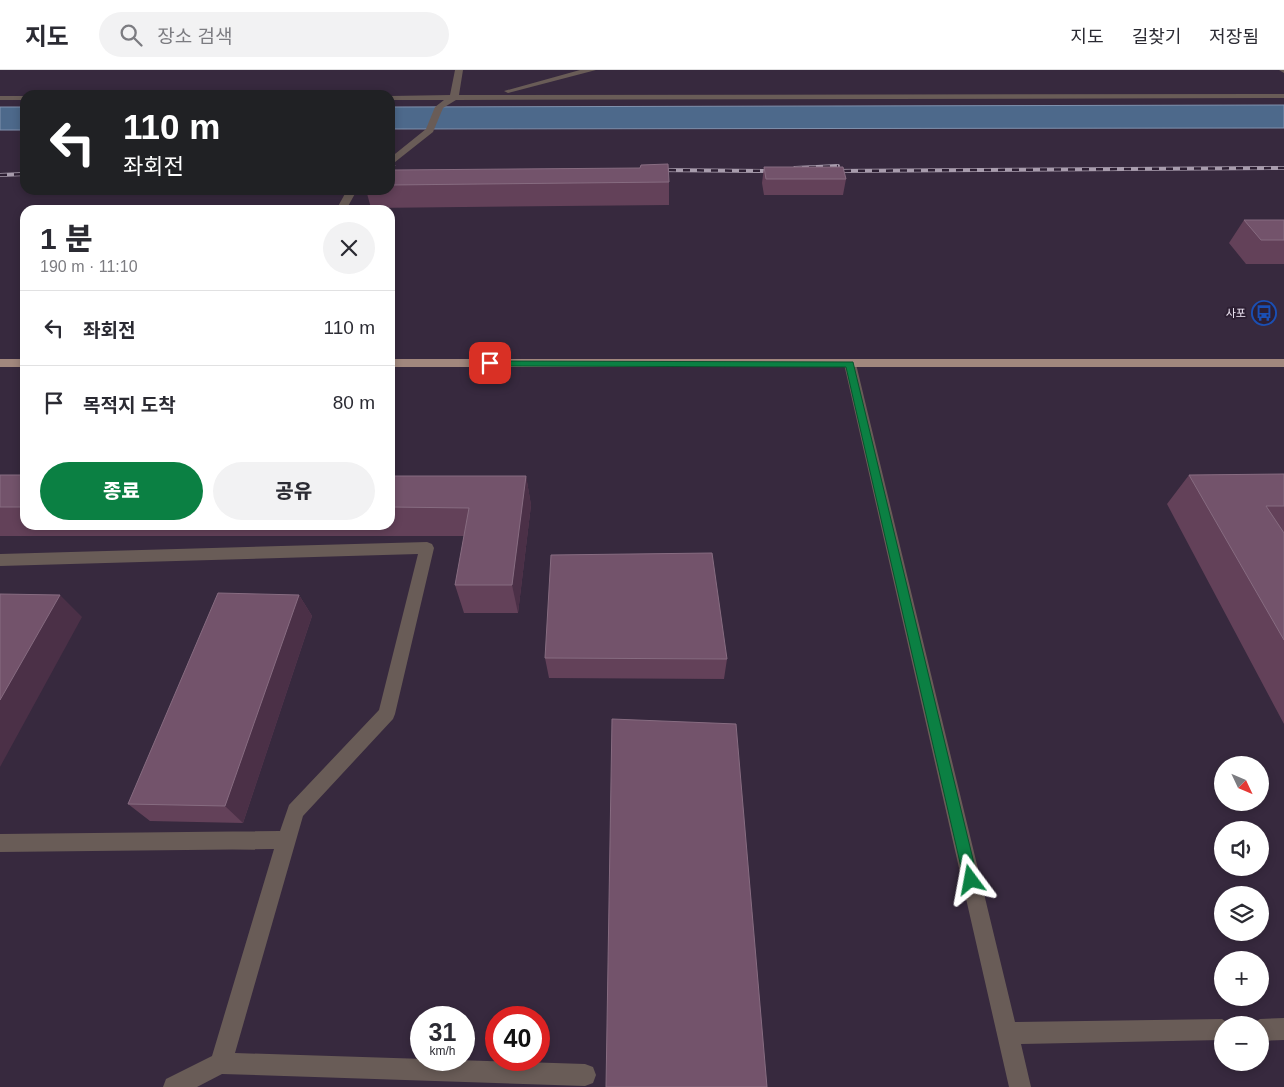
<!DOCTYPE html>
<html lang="ko">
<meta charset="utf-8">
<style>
:root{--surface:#fff;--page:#f2f2f3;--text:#2b2b33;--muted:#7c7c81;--line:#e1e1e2;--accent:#0b8043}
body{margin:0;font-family:Arial,"Noto Sans KR",sans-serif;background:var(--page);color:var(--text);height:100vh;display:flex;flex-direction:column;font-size:19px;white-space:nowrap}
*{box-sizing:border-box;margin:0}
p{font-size:16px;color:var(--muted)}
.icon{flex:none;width:28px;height:28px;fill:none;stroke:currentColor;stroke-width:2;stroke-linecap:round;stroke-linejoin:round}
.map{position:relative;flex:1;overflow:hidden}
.panel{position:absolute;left:20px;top:135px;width:375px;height:325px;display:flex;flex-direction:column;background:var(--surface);border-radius:15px;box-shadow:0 2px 8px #0003}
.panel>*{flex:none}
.top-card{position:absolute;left:20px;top:20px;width:375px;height:105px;border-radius:15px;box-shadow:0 2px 8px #0003;background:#202124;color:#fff;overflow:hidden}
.needle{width:32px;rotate:134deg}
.buttons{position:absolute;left:1214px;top:686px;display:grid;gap:10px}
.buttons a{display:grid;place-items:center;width:55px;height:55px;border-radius:50%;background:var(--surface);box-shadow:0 2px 8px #0003;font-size:25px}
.speed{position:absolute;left:410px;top:936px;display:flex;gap:10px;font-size:25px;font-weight:700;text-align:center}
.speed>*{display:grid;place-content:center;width:65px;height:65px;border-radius:50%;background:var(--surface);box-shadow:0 2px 8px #0003;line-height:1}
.speed small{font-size:12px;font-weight:400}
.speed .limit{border:8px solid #d22;background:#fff;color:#111}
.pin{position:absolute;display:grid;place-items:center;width:42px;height:42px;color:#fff;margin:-21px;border-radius:10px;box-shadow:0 2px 8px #0006}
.me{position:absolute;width:55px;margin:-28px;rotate:347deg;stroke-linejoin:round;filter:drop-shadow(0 0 4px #0008)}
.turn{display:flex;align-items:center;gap:18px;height:105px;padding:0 20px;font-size:22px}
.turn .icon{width:65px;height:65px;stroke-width:2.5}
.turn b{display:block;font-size:35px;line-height:42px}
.round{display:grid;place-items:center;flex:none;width:52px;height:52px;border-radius:26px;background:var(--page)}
.headline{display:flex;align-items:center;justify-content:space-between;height:85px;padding:0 20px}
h1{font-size:30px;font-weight:800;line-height:38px}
.button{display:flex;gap:10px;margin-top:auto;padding:10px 20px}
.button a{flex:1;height:58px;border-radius:30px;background:var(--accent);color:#fff;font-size:20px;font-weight:800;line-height:58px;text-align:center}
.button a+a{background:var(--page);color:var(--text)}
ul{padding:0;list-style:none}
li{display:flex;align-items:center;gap:15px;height:75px;padding:0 20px;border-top:1px solid var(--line)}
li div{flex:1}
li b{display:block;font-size:19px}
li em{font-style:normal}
header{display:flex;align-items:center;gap:30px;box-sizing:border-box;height:70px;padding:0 25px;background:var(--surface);border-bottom:1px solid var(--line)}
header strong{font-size:24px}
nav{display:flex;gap:28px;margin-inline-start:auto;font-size:18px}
.search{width:350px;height:45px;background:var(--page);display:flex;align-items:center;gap:12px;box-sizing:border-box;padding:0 18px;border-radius:28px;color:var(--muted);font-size:19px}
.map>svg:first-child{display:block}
.water{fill:#4d698b;stroke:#8091ad}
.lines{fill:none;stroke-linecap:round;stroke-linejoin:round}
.minor{fill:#695c57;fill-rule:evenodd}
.major{fill:#a1877d;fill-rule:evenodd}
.rail-casing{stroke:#a89cad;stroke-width:4}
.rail{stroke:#2d1f33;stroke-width:2.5;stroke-dasharray:7;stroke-linecap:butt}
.wall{fill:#634159}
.shaded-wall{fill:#4b3047}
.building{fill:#73536b;stroke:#876c81}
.route{fill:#0b8043;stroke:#07532c}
.labels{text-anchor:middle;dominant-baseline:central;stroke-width:4;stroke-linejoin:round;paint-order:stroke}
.far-poi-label{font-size:11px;fill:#f6edfb;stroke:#2d1f33;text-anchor:end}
</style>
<header>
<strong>지도</strong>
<div class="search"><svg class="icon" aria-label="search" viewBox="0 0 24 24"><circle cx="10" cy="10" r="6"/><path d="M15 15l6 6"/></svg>장소 검색</div>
<nav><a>지도</a><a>길찾기</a><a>저장됨</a></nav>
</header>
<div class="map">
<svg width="1284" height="1017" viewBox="0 0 1284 1017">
<rect width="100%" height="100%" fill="#37293e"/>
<path class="water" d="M1284 35V58L390 59V37Z
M0 37H25V60H0Z"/>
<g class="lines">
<path class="minor" d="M455 0H463L459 25 1284 24V28L456 30 443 38 433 62 390 96V88L426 59 435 37 444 30H390V26L450 25Z
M580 0H596L508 23 504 21Z
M1279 0H1284V3Z
M0 26H25V30H0Z
M347 120H357L346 140H336Z
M850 290 856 294 1015 952 1222 949 1231 955H1222V970L1021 974 1031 1017H1009L844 294Z
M427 472 432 474 434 478 395 644 393 649 303 746 235 983 585 994 593 997 596 1005 593 1013 585 1016 222 1004 197 1017H163L166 1009 212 986 274 779 0 782V764L280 761 289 735 379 640 418 484 0 496V484Z
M1284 948V970L1260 971V955H1251L1260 949Z"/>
<path class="major" d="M0 289H25V297H0Z
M390 289H1284V297H390Z"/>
<defs>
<path id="rail" d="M795 98 838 96
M655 100 777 101
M830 101 1284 98
M0 105 25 104"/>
</defs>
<use href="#rail" class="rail-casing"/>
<use href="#rail" class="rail"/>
</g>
<path class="wall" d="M764 97 846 109 843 125H764L762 113Z
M396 100 669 112V135L371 138 366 120H390V115Z
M1244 150H1284V194H1246L1229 173Z
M1284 404V654L1167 434 1189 405Z
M0 405H25V455H390V406H526L531 435 518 543H464L455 515 464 466H0Z
M299 525 312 546 243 753 150 751 128 734Z
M545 588 727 589 724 609 549 608Z"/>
<path class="shaded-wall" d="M526 406 531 435 518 543 512 515Z
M60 525 82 547 0 697V630Z
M299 525 312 546 243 753 225 736Z"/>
<path class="building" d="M668 94 669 112 390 115V95H395L393 100 640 98 641 95Z
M764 97H843L846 109H766Z
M1244 150H1284V170H1261Z
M1284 404V436H1266L1284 463V570L1189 405Z
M0 405H25V437H0Z
M390 406H526L512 515H455L469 438 390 437Z
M712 483 727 589 545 588 551 485Z
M218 523 299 525 225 736 128 734Z
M0 524 60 525 0 630Z
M612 649 736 654 767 1017H606Z"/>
<path class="route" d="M487 291 853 292 978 810 976 815 971 817 966 815 964 810 846 297 490 296 485 293Z"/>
<defs>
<symbol id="bus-ring" viewBox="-11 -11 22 22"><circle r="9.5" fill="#2d1f33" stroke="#1a4fb4" stroke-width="1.5"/><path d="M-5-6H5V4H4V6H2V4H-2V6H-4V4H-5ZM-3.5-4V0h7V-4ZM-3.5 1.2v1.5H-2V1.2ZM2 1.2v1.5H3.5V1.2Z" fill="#1a4fb4"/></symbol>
</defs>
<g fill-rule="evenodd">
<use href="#bus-ring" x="1250" y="229" width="28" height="28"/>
</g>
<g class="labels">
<g class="far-poi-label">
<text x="1246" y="243">사포</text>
</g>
</g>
</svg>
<div class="buttons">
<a><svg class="needle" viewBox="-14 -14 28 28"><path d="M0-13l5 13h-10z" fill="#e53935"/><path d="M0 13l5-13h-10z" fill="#7c7c81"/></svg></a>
<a><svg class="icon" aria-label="sound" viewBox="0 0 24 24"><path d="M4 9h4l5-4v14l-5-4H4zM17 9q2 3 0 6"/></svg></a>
<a><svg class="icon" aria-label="layers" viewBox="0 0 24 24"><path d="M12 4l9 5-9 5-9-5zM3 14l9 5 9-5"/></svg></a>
<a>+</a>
<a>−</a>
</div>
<div class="speed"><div>31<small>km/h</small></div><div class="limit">40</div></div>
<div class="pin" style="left:490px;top:293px;background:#d93025"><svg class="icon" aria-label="arrive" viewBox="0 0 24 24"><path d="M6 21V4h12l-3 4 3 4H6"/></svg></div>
<svg class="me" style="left:971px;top:810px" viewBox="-20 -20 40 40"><path d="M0-17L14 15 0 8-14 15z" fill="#0b8043" stroke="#fff" stroke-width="4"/></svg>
<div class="top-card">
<div class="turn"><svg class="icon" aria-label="left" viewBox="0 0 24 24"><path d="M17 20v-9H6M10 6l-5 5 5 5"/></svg><div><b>110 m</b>좌회전</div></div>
</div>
<section class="panel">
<div class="headline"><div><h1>1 분</h1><p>190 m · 11:10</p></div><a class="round"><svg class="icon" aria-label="close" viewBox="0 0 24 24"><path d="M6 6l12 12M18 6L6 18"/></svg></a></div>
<ul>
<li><svg class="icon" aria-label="left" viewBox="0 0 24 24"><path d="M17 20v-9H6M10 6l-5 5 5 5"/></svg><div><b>좌회전</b></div><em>110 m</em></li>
<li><svg class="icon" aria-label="arrive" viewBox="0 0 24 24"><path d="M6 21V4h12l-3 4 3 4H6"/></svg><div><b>목적지 도착</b></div><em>80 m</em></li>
</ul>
<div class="button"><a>종료</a><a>공유</a></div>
</section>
</div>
